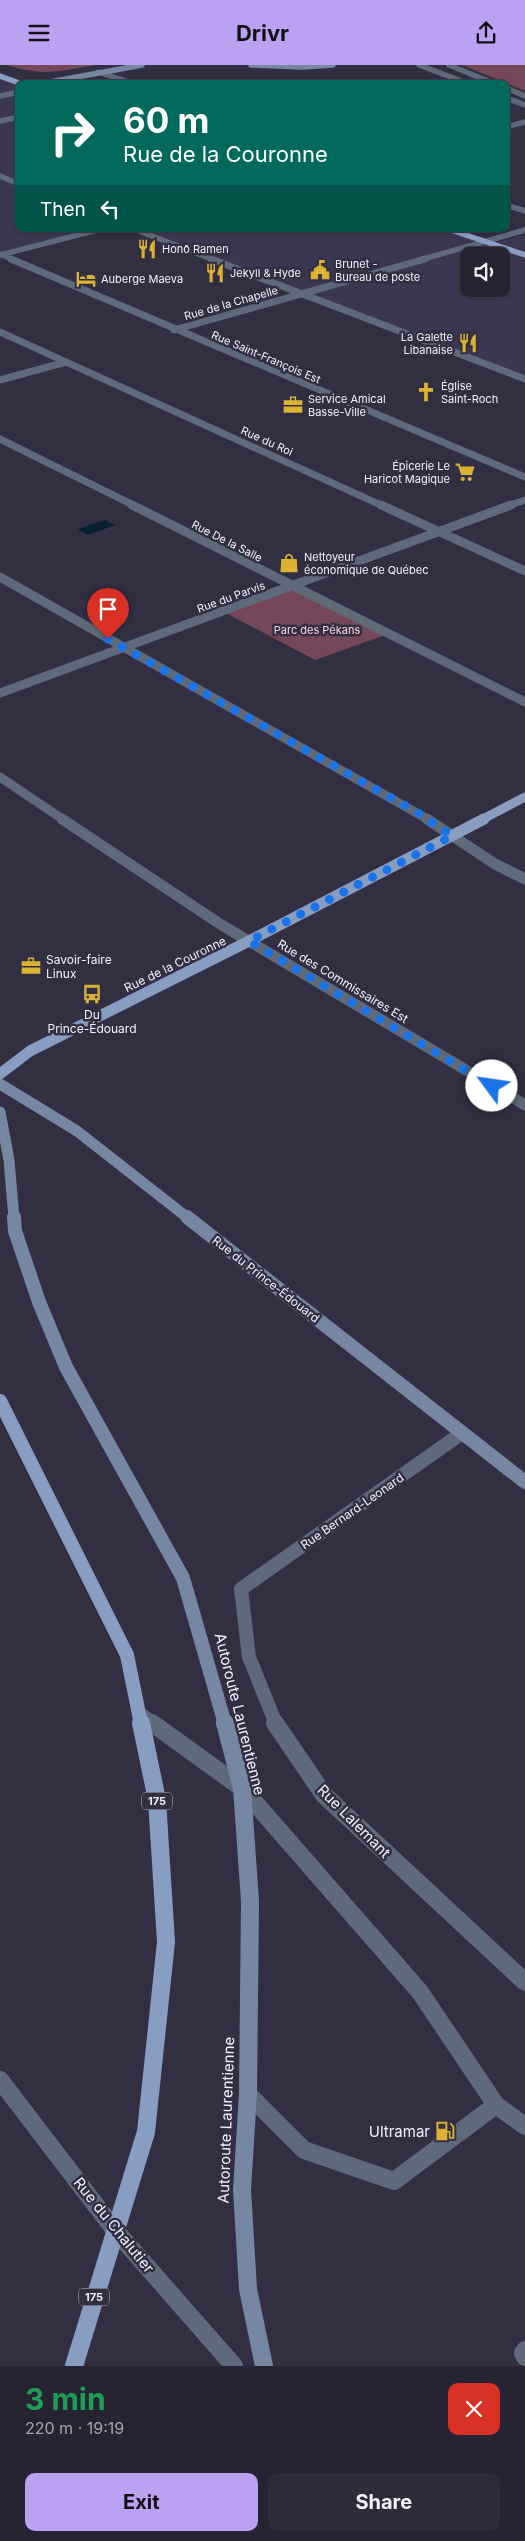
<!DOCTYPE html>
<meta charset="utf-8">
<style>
:root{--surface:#262332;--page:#2e2b3a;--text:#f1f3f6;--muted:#a4a4ac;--line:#42404d;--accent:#bca0f2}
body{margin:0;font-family:Inter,sans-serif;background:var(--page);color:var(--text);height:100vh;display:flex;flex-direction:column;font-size:19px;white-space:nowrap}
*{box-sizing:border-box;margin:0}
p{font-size:16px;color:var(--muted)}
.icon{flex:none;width:28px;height:28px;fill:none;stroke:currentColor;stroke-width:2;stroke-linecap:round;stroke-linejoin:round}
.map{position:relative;height:2301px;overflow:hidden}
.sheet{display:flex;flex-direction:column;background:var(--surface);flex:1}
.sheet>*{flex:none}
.top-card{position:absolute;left:15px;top:15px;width:495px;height:152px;border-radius:10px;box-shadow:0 1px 4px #0004,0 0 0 1px var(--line);background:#00695c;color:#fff;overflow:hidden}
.fabs{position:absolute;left:460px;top:182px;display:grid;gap:10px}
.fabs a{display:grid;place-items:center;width:50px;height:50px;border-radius:10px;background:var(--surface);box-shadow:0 1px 4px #0004,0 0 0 1px var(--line);font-size:25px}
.pin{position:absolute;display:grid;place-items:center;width:42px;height:42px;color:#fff;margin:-51px -21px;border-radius:50% 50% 50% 0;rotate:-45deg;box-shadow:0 0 5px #0007}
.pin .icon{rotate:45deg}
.me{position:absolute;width:55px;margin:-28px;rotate:301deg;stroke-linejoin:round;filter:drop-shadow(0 0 4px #0008)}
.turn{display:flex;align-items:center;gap:18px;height:105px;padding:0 25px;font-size:22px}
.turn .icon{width:65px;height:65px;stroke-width:2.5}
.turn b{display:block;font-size:35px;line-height:42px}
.then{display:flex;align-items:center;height:48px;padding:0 25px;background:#0003;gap:10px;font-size:19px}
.round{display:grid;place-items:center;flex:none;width:52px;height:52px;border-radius:10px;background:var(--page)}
.head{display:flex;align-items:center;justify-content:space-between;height:85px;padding:0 25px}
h1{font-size:30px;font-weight:700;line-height:38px;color:#1e9e55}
.button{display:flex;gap:10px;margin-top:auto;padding:10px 25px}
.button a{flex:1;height:58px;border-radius:10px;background:var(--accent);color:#111;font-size:20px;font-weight:700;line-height:58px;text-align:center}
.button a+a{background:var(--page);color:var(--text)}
header{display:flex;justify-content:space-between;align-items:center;height:65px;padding:0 25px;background:var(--accent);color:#111;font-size:22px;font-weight:700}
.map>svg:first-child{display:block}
.built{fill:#3b3751;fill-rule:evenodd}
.green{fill:#74485a}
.water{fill:#05212c}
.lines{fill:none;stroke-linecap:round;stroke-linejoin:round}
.lane-far1{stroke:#5e697a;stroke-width:14}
.lane{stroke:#5e697a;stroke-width:18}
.street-far5{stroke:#5e697a;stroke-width:5.5}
.street-far4{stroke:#5e697a;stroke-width:7}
.street-far3{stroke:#5e697a;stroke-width:9}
.street-far2{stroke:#5e697a;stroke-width:11}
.street-far1{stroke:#5e697a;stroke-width:14}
.street{stroke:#5e697a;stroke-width:18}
.secondary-far3{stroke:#7687a1;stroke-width:5.5}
.secondary-far2{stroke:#7687a1;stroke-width:11}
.secondary-far1{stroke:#7687a1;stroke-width:14}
.secondary{stroke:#7687a1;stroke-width:18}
.primary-far4{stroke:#889ec0;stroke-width:5.5}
.primary-far3{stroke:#889ec0;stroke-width:9}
.primary-far2{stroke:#889ec0;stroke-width:11}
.primary-far1{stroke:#889ec0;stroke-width:14}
.primary{stroke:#889ec0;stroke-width:18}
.route{stroke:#1a73e8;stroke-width:9;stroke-dasharray:0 16.2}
.labels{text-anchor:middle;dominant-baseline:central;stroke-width:5;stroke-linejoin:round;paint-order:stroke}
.far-poi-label{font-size:11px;fill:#f1f0fd;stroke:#322f43;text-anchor:start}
.far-street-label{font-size:11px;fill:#f1f0fd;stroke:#322f43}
.far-park-label{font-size:11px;fill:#fdcfe0;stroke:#322f43}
.shield{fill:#322f43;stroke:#b8b6c5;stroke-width:1}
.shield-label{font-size:11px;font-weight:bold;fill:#f1f0fd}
.poi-label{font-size:12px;fill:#f1f0fd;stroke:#322f43;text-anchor:start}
.street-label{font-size:12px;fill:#f1f0fd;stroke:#322f43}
.near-street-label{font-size:15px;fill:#f1f0fd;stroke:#322f43}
.near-poi-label{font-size:15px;fill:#f1f0fd;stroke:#322f43;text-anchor:end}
</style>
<header><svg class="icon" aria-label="menu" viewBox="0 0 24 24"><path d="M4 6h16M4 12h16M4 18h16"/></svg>Drivr<svg class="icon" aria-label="share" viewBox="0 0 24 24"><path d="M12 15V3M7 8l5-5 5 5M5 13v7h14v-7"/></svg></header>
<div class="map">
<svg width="525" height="2301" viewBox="0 0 525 2301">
<rect width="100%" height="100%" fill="#322f43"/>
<path class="built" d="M0 11 19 19V164H101L0 189Z
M134 164H448L492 178 525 170V315ZM469 191H501V224H469Z"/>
<path class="green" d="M7 0H96C59 6 44 12 7 0Z
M462 0H525V26Z
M291 521 388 569 315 595 222 546Z"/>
<path class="water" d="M105 455 115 460 88 470 78 464Z"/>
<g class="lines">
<path class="lane-far1" d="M140 1649 154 1659"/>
<path class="lane" d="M152 1658 242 1723 420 1927 496 2040
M248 2029 304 2085 394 2116 496 2040 525 2061
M525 2285 523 2288 525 2292"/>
<path class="street-far5" d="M419 0 469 19
M449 0 495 19
M98 7 135 19
M506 23 525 31
M0 31 19 27
M506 33 525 40
M0 56 19 52
M506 62 525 57
M0 111 19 119
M506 140 525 146
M134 164 214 195
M0 189 14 195
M0 190 101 164
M420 195 525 165"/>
<path class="street-far4" d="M11 194 525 412
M211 194 525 314
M174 265 425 194
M0 267 383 441
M0 315 66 297
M0 374 135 441
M507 441 525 435"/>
<path class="street-far3" d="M132 440 525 637
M381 440 525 506
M0 512 429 755
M0 628 511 440
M0 712 64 755"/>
<path class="street-far2" d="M62 754 220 859 525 1040
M427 754 495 799 525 814"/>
<path class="street-far1" d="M276 1659 249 1592 241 1524 462 1368"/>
<path class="street" d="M275 1658 324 1730 525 1917
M0 2015 114 2164 234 2301"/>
<path class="secondary-far3" d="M251 0 303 2 333 0
M39 19 142 0"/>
<path class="secondary-far2" d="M0 1019 77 1066 188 1153
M0 1047 9 1095 14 1153"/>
<path class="secondary-far1" d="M14 1152 15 1166 39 1237 66 1302 183 1513 225 1659
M187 1152 525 1417"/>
<path class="secondary" d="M225 1658 242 1723 250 1836 248 2029 242 2125 248 2224 264 2301"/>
<path class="primary-far4" d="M0 11 22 19
M448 164 525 190"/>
<path class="primary-far3" d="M481 755 525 732"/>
<path class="primary-far2" d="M0 1009 30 986 249 876 484 754"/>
<path class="primary-far1" d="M0 1336 127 1590 141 1659"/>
<path class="primary" d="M74 2301 146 2067 166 1877 157 1735 141 1658"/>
</g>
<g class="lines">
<path class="route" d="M108 574 420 749 452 771 249 876 492 1021"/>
</g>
<defs>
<symbol id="restaurant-bare" viewBox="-9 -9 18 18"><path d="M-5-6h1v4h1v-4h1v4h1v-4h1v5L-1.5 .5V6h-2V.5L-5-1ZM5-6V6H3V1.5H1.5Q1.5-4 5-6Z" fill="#dbb233" stroke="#322f43" stroke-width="2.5" paint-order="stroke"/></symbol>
<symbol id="civic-bare" viewBox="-9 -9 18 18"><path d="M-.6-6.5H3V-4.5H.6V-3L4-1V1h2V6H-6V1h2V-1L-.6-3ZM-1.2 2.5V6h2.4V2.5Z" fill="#dbb233" stroke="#322f43" stroke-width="2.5" paint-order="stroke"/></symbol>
<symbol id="hotel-bare" viewBox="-9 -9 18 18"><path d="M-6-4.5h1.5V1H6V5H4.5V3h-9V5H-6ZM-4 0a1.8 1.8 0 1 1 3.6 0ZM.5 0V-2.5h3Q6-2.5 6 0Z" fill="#dbb233" stroke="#322f43" stroke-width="2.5" paint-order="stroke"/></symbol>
<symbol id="church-bare" viewBox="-9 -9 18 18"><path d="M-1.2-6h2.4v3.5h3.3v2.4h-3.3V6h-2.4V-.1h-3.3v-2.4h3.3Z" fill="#dbb233" stroke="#322f43" stroke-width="2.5" paint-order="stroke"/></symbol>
<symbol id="office-bare" viewBox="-9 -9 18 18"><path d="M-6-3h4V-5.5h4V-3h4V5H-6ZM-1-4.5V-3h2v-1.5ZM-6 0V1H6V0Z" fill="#dbb233" stroke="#322f43" stroke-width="2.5" paint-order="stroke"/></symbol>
<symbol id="supermarket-bare" viewBox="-9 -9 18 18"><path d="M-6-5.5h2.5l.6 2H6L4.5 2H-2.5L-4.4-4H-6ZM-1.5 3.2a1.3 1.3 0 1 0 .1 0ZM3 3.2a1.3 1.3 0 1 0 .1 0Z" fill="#dbb233" stroke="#322f43" stroke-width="2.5" paint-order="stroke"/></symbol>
<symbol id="shop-bare" viewBox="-9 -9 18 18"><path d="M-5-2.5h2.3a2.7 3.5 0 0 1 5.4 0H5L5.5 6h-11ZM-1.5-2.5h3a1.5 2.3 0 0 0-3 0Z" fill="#dbb233" stroke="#322f43" stroke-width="2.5" paint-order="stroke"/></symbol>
<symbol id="bus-bare" viewBox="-9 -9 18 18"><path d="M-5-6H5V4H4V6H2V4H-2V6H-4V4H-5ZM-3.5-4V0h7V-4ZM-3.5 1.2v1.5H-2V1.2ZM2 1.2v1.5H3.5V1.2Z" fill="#dbb233" stroke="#322f43" stroke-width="2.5" paint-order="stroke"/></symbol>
<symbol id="fuel-bare" viewBox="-9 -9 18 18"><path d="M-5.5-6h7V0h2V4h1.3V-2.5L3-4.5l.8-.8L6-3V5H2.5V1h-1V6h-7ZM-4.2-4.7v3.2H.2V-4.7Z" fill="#dbb233" stroke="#322f43" stroke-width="2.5" paint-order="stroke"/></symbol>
</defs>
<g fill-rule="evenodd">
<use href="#restaurant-bare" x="133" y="170" width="28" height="28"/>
<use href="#civic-bare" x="306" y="191" width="28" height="28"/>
<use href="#restaurant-bare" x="201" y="194" width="28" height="28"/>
<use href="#hotel-bare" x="72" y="200" width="28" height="28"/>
<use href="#restaurant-bare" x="454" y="264" width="28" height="28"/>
<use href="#church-bare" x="412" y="313" width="28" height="28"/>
<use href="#office-bare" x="279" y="326" width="28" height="28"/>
<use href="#supermarket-bare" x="451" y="393" width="28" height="28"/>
<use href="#shop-bare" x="275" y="484" width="28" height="28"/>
<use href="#office-bare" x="17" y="887" width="28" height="28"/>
<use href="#bus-bare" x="78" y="915" width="28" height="28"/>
<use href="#fuel-bare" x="431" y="2052" width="28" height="28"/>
</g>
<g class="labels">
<g class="far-poi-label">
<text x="162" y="184">Honō Ramen</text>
<text x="335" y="199">Brunet -<tspan x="335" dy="13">Bureau de poste</tspan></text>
<text x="230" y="208">Jekyll &amp; Hyde</text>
<text x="101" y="214">Auberge Maeva</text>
<text x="453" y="272" text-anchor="end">La Galette<tspan x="453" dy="13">Libanaise</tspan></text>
<text x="441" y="321">Église<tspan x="441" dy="13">Saint-Roch</tspan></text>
<text x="308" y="334">Service Amical<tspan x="308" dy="13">Basse-Ville</tspan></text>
<text x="450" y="401" text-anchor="end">Épicerie Le<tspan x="450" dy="13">Haricot Magique</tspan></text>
<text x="304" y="492">Nettoyeur<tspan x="304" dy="13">économique de Québec</tspan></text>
</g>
<g class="far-street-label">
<text transform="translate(231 238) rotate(-16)">Rue de la Chapelle</text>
<text transform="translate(266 292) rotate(23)">Rue Saint-François Est</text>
<text transform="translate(267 376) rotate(24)">Rue du Roi</text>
<text transform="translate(227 476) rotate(27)">Rue De la Salle</text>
<text transform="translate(231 532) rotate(-20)">Rue du Parvis</text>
</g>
<g class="far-park-label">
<text x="317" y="565">Parc des Pékans</text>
</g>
<g class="shield">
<rect x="142" y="1727.5" width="30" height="17" rx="4"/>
<rect x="79" y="2223.5" width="30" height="17" rx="4"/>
</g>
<g class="shield-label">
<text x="157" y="1736">175</text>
<text x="94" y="2232">175</text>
</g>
<g class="poi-label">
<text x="46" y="894">Savoir-faire<tspan x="46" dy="14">Linux</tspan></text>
<text x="92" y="949" text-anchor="middle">Du<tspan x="92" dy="14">Prince-Édouard</tspan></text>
</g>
<g class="street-label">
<text transform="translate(175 899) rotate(-26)">Rue de la Couronne</text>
<text transform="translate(343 916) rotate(31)">Rue des Commissaires Est</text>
<text transform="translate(266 1214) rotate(38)">Rue du Prince-Édouard</text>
<text transform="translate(352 1446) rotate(-35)">Rue Bernard-Leonard</text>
</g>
<g class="near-street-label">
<text transform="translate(240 1649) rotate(76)">Autoroute Laurentienne</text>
<text transform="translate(354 1756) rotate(45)">Rue Lalemant</text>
<text transform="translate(226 2055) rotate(-88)">Autoroute Laurentienne</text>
<text transform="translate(114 2160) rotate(51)">Rue du Chalutier</text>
</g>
<g class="near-poi-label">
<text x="430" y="2066">Ultramar</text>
</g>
</g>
</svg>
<div class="fabs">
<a><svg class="icon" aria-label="sound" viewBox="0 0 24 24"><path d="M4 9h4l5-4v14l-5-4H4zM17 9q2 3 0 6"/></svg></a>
</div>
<div class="pin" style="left:108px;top:574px;background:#d93025"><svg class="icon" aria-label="arrive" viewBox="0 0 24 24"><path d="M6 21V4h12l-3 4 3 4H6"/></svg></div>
<svg class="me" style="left:492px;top:1021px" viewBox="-20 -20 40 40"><circle r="19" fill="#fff"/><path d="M0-13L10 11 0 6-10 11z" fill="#1a73e8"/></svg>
<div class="top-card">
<div class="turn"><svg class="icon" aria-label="right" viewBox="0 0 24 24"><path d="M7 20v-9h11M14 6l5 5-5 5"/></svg><div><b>60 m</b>Rue de la Couronne</div></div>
<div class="then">Then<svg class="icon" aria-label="left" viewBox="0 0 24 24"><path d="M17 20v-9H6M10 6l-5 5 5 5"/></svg></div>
</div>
</div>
<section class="sheet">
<div class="head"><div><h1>3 min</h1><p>220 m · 19:19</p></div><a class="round" style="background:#d93025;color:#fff"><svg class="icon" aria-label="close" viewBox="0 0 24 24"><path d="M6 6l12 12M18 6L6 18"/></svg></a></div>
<div class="button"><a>Exit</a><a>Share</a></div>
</section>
